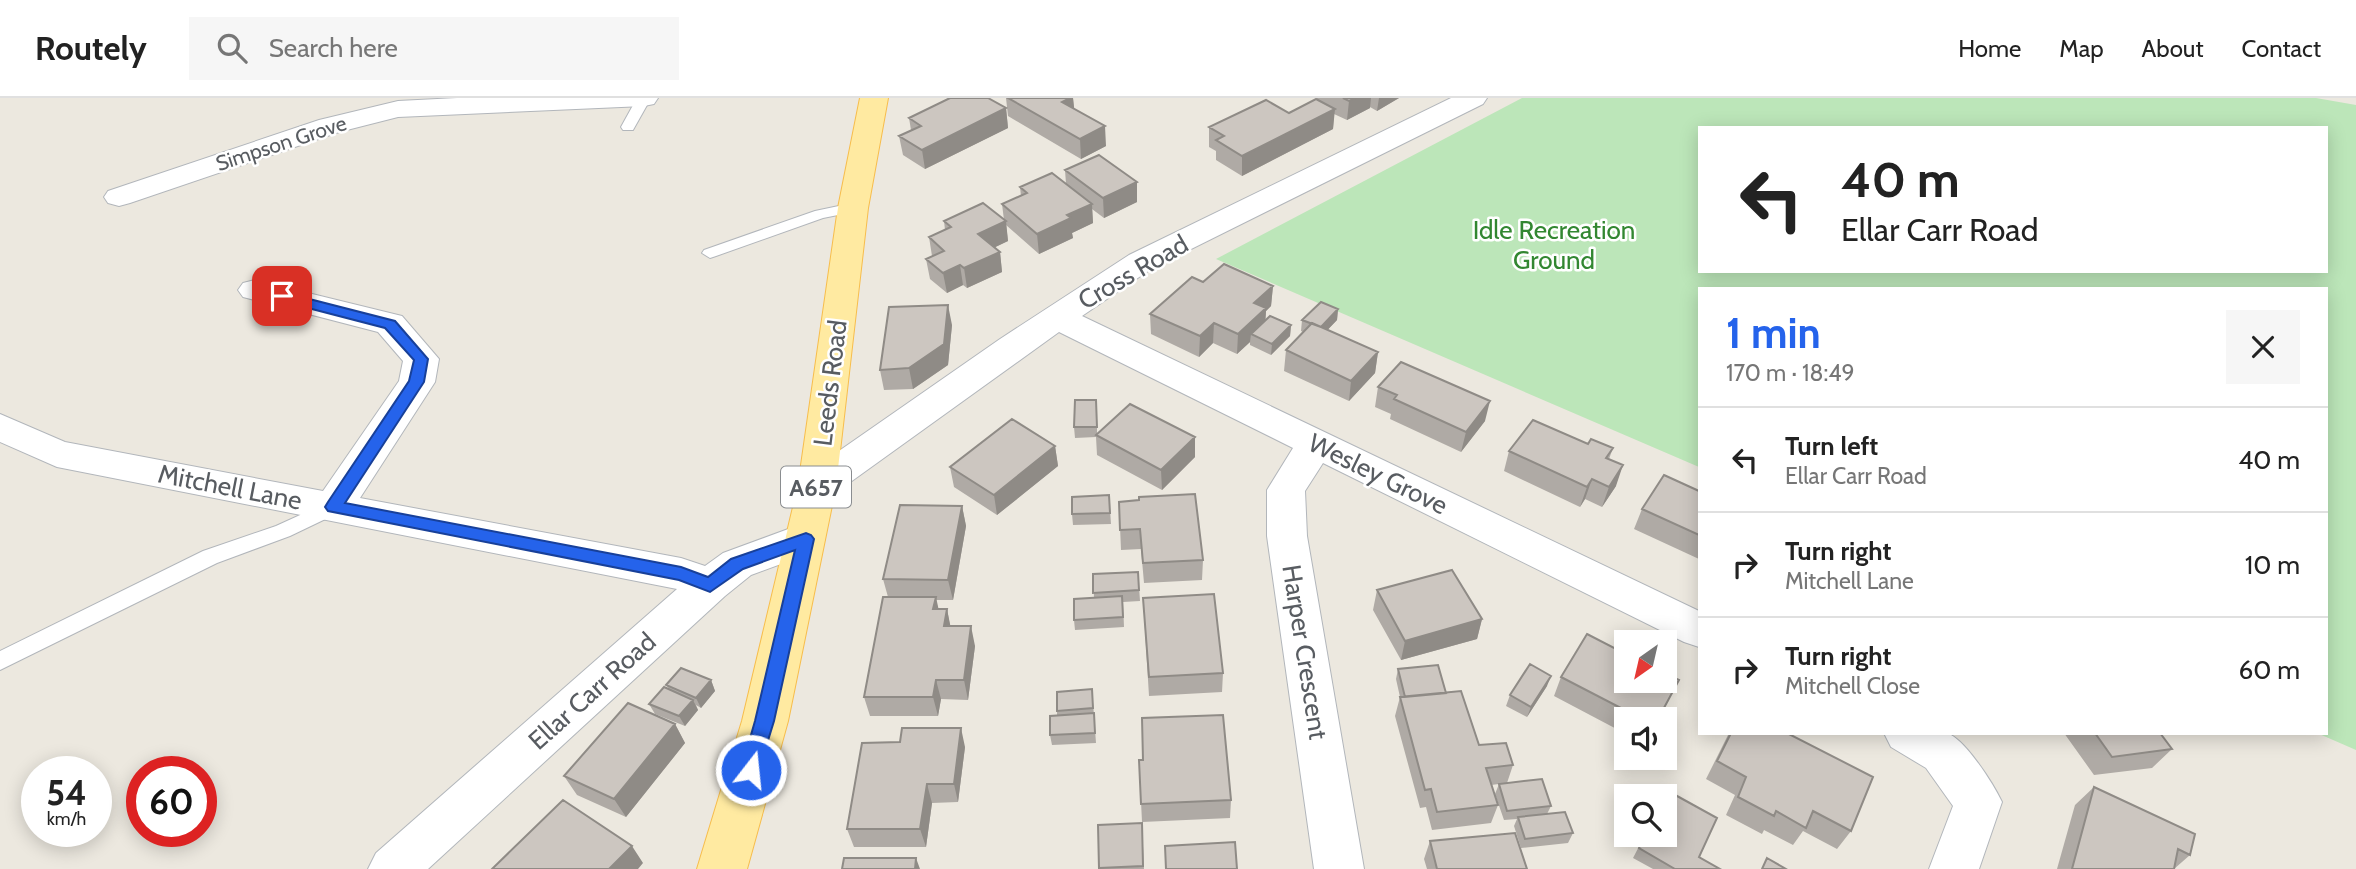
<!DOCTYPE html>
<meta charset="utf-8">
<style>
:root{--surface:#fff;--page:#f6f6f6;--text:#222;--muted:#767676;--line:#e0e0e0;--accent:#2563eb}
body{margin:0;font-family:Cabin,sans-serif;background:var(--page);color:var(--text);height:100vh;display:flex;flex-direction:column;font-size:26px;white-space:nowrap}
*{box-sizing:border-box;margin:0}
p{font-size:23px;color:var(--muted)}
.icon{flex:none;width:38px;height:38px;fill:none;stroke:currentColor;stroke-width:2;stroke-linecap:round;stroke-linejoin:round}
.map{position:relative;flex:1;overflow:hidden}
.details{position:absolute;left:1698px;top:189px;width:630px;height:448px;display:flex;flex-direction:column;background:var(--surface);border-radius:0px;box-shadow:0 4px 18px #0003}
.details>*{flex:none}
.top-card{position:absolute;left:1698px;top:28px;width:630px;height:147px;border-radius:0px;box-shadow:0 4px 18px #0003;background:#fff;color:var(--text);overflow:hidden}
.needle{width:46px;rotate:214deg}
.controls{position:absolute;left:1614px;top:532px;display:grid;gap:14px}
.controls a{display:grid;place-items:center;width:63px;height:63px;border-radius:0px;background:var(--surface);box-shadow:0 4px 18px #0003;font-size:35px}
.speed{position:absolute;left:21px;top:658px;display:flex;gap:14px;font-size:35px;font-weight:700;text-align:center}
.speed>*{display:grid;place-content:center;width:91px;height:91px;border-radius:50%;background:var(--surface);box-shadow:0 4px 18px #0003;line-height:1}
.speed small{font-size:18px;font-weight:400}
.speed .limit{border:10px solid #d22;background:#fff;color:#111}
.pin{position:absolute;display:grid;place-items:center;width:60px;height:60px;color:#fff;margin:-30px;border-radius:14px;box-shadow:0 4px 10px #0006}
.me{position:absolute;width:77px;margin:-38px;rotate:16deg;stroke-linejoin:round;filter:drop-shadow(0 0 5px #0008)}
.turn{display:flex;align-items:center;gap:24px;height:147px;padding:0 28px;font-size:32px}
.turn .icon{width:91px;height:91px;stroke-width:2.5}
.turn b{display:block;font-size:49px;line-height:60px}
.round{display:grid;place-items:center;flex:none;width:74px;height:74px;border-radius:0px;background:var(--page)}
.head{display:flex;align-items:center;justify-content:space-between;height:119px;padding:0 28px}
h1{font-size:42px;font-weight:700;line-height:52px;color:var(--accent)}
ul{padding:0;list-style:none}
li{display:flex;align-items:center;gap:21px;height:105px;padding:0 28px;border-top:2px solid var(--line)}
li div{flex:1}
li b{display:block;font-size:26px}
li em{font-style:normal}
header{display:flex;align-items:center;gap:42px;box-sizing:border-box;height:98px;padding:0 35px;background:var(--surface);border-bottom:2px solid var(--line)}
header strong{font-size:33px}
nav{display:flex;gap:38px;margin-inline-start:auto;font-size:24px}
.search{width:490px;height:63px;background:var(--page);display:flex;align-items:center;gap:18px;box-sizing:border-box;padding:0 24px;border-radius:0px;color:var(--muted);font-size:26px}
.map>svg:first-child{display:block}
.green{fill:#bce6b9;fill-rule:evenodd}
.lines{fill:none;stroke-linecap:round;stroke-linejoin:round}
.service-casing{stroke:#b2b6bb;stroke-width:2}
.minor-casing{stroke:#b2b6bb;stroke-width:2}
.primary-casing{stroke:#f7bd4c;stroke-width:2}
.service{fill:#fff;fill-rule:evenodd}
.minor{fill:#fff;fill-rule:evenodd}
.primary{fill:#ffeaa1;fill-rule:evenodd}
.wall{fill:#afaaa5}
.shaded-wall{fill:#8f8b86}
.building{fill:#ccc6c0;stroke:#8f8b86;stroke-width:2}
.route{fill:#2563eb;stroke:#184099;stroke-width:2}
.labels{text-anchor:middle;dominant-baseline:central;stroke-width:5;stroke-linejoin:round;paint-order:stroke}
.far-street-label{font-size:21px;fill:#585c61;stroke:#fff}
.shield{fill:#fff;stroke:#8a8d90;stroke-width:2}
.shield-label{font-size:24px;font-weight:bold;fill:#585c61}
.park-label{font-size:26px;fill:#328731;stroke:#fff}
.street-label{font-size:26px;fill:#585c61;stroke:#fff}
</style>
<header>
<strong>Routely</strong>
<div class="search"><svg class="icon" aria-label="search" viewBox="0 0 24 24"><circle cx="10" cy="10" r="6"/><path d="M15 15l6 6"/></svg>Search here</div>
<nav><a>Home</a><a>Map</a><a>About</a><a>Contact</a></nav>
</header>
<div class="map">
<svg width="2356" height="771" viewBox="0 0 2356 771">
<rect width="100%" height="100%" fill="#ece8df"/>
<path class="green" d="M1522 0H2316L2356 7V652L2317 635H2326V191H1699V369L1216 161ZM1699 30H2326V173H1699Z"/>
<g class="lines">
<defs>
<path id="service" d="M637 0H651L633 32H623L621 29Z
M853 105 861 110 858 113 823 120 716 158 710 160 702 155 704 152 815 113Z
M333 402 340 404 343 409 340 414 290 438 217 465 0 572V553L203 453 276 428Z"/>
<path id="minor" d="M457 0H658L654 6 644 8 398 19 339 34 130 105 119 108 108 105 104 99 108 93 319 22 398 3Z
M1451 0H1487L1483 6 1151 171 1082 218 1699 513V549L1684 544 1323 365 1305 393 1307 438 1364 771H1314L1267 438V392L1293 350 1059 234 831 398 817 402 803 398 798 388 803 378 1000 241 1129 157Z
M255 182 402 218 439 261 435 284 360 400 681 460 705 468 723 455 791 430 805 426 819 430 825 441 819 452 751 477 725 498 428 771H368L376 755 677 491 57 369 0 344V316L65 344 323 393 399 283 403 263 378 234 243 199 238 192 243 185Z
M1884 635C1903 635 1928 631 1946 635 1964 639 1994 687 2002 704L1979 771H1929L1953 708 1926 670 1891 649Z"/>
<path id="primary" d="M860 0H888L868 110 836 388 788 623 747 771H697L742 623 798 388 838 110Z"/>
</defs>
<use href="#service" class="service-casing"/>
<use href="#minor" class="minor-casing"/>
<use href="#primary" class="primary-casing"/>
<use href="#service" class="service"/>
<use href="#minor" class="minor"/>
<use href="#primary" class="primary"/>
</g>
<path class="wall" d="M1006 0H1073L1074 11 1106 48 1081 61 1008 18Z
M1317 0H1399L1377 13 1370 9V10L1347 22 1334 16 1333 31 1242 78 1216 62V53L1209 49V29L1289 15 1317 1Z
M1006 10 1008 30 925 71 903 57 899 38 911 32 909 20Z
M1065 72 1137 84V104L1104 120 1092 111 1093 125 1072 135 1073 140 1039 156 1006 127 1008 143 995 149 1000 154 1002 174 967 190 963 187 947 195 930 181 926 161 932 158 929 139 945 132 944 123 1004 122 1002 106 1021 98 1020 89 1066 86Z
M1203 184 1273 188 1271 208 1266 213 1265 223 1291 227 1290 238 1271 257 1250 247V244L1237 256 1213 245 1199 259 1151 236 1150 216Z
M1338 211 1337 222 1327 232 1378 254 1375 275 1349 303 1284 273 1286 252 1303 234 1301 233 1302 222Z
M952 227 948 267 913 291 884 292 880 272Z
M1378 289 1485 323 1461 354 1390 321 1391 316 1375 309Z
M1097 313V336L1195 359 1162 392 1097 357 1096 339 1075 340 1074 329Z
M1588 346 1613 350 1609 361 1616 388 1602 409 1585 401 1580 409 1504 373 1509 353Z
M1055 348 1058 368 997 417 954 389 950 369Z
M1699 393V461L1634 431 1642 411Z
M1109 397 1111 426 1073 427 1072 416Z
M1119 404 1203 462 1202 482 1144 485 1141 451 1121 452Z
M962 408 966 428 953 502H936L938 511H947L950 528 975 548 968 602 941 601 938 618H870L864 599 888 499 883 481Z
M1138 474 1140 503 1123 504 1124 529 1075 532 1074 522 1094 500 1093 476Z
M1377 492 1482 521 1477 541 1401 562 1373 512Z
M1143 500 1223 575 1222 594 1149 598Z
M1398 571 1446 595 1479 647 1513 667 1507 685 1551 708 1547 716 1573 735 1568 745 1521 750 1514 728 1517 721 1504 722 1495 696 1499 686 1491 687 1498 707 1491 725 1432 732 1426 709 1420 710 1395 618 1400 599 1396 581Z
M1561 579 1669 602 1658 621H1626V636L1554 598Z
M711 582 715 593 701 610 696 607 698 612 685 628 655 616 649 606 669 591 666 587Z
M1547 588 1527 619 1506 608 1510 597Z
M1092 591 1096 645 1052 647 1050 637 1057 617V613Z
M675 626 685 645 626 719 577 697 564 678Z
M1729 635H1787L1851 733 1837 751 1803 733 1793 747 1764 732 1762 736 1726 717 1735 697 1706 681Z
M2064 635H2160L2172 651 2152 670 2094 677Z
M965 649 958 704 932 705 926 749H854L847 731Z
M1139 662 1231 702 1230 720 1142 724Z
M2094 689 2190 757 2174 771H2057L2075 707Z
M1142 725 1144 771H1099L1098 727Z
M1645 737 1720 771H1653L1633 760Z
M1430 743 1527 771H1427L1424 761Z"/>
<path class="shaded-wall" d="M1061 0H1073L1075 18 1063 24Z
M1355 0H1371L1370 10 1347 22 1349 3Z
M1379 0H1399L1377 13Z
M1006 10 1008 30 925 71 922 52Z
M1335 11 1333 31 1242 78V58Z
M1105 28 1106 48 1081 61 1080 41Z
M1137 84V104L1104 120 1103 100Z
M1092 106 1093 125 1072 135 1073 140 1039 156 1037 136 1067 117Z
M1006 123 1008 143 981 156 978 136Z
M1000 154 1002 174 967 190 964 170Z
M960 167 963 187 947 195 943 175Z
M1273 188 1271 208 1266 213 1265 230 1251 236 1250 244 1237 256 1238 236 1254 205Z
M948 207 952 227 948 267 913 291 909 270Z
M1338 211 1337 222 1319 241 1320 230Z
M1214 225 1213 245 1199 259 1200 238Z
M1291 227 1290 238 1271 257 1272 246Z
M1378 254 1375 275 1349 303 1351 283Z
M1490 303 1485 323 1461 354 1466 334Z
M1195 339V359L1162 392 1161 372Z
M1055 348 1058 368 997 417 994 397Z
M1623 367 1616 388 1602 409 1609 389Z
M1592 381 1585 401 1580 409 1587 389Z
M962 408 966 428 953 502 948 482Z
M936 499 940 518 933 511Z
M947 511 951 531 944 528Z
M1482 521 1477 541 1401 562 1405 543Z
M971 528 975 548 968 602 964 582Z
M1551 578 1547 588 1527 619 1531 609Z
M711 582 715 593 701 610 696 600Z
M936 582 941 601 938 618 933 599Z
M693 602 698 612 685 628 679 618Z
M675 626 685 645 626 719 614 701Z
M961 630 965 649 958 704 954 686Z
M927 686 932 705 926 749 920 731Z
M632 748 643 765 638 771H609Z
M916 760 920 771H915Z"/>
<path class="building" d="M950 0H988L1006 10 922 52 899 38 921 28 909 20Z
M1008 0H1070L1062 4 1105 28 1080 41Z
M1343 0H1355L1349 3Z
M1316 1 1335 11 1242 58 1216 42 1224 38 1209 29 1266 2 1289 15Z
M1099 57 1137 84 1103 100 1065 72Z
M1052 75 1092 106 1067 117 1071 120 1037 136 1002 106 1027 95 1020 89Z
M983 105 1006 123 978 136 1000 154 964 170 960 167 943 175 926 161 944 153 929 139 951 129 944 123Z
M1224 166 1273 188 1254 205 1266 210 1238 236 1214 225 1200 238 1150 216 1192 179 1203 184Z
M1321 204 1338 211 1321 229 1302 222Z
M948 207 944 246 909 270 880 272 889 209Z
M1270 218 1291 227 1272 246 1251 236Z
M1312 225 1378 254 1351 283 1286 252Z
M1401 264 1490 303 1466 334 1394 301 1397 297 1378 289Z
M1075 302H1096L1097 329H1074Z
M1130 306 1195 339 1161 372 1096 337Z
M1012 321 1055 348 994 397 950 369Z
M1533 322 1588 346 1591 341 1613 350 1606 360 1623 367 1609 389 1592 381 1587 389 1509 353Z
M1664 377 1699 393V437L1642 411Z
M1195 396 1203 462 1143 465 1140 431 1120 432 1119 404 1139 402V399Z
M1109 397 1110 415 1072 416V399Z
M900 407 962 408 948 482 883 481Z
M1452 472 1482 521 1405 543 1377 492Z
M1138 474 1139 492 1093 495V476Z
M1214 496 1223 575 1149 579 1143 500Z
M1122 498 1123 519 1074 522V501Z
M883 499H936L933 511H947L944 528H971L964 582H936L933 599H864Z
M1587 536 1626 556V583H1664V575L1679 582 1658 621H1642L1561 579Z
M1530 566 1551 578 1531 609 1510 597Z
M1438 567 1446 595 1405 599 1398 571Z
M681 570 711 582 696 600 666 587Z
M664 589 693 602 679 618 649 606Z
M1092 591 1093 610 1057 613V594Z
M1461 593 1479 647 1506 645 1513 667 1486 670 1498 707 1437 714 1431 691 1425 692 1400 599Z
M628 605 675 626 614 701 564 678Z
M1094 615 1095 635 1050 637V618Z
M1223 617 1231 702 1141 706 1139 662H1143L1142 620Z
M902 630H961L954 686H927L920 731H847L862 645 900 644Z
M1731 635H1787L1873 679 1851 733 1813 713 1806 730 1776 713 1774 718 1738 699 1746 679 1717 663Z
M2095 635H2160L2172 651 2112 659Z
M1542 681 1551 708 1507 713 1499 686Z
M2094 689 2195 736 2190 757 2178 751 2174 771H2072Z
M1668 693 1717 720 1699 759 1720 771H1675L1639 750 1646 737H1664V700Z
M563 702 632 748 609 771H492Z
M1565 714 1573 735 1525 741 1518 719Z
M1142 725 1143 768 1099 770 1098 727Z
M1515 735 1527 771H1437L1430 743Z
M1235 744 1237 771H1166L1165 748Z
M844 760H916L915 771H842Z
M1767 760 1786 771H1762Z"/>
<path class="route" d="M282 194 395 223 428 261 424 284 345 405 681 469 708 479 731 461 806 435 811 437 814 441 774 623 757 678 751 681 744 678 741 672 755 623 795 452 743 471 710 494 679 482 328 413 325 409 328 404 409 283 414 262 385 230 277 202V195Z"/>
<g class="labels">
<g class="far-street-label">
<text transform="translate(281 45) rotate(-18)">Simpson Grove</text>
</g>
<rect class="shield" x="781" y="368.5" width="70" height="41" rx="5"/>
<g class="shield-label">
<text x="816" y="389">A657</text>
</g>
<g class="park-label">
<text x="1554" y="132">Idle Recreation<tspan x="1554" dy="30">Ground</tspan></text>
</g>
<g class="street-label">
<text transform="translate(1133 174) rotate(-30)">Cross Road</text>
<text transform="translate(830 285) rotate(-83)">Leeds Road</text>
<text transform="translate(1378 376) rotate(26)">Wesley Grove</text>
<text transform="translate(230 389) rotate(11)">Mitchell Lane</text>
<text transform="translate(1305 554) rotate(81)">Harper Crescent</text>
<text transform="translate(592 593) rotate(-42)">Ellar Carr Road</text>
</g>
</g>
</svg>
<div class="controls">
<a><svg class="needle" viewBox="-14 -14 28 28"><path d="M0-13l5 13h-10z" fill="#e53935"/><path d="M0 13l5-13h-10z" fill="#767676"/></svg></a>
<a><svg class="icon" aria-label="sound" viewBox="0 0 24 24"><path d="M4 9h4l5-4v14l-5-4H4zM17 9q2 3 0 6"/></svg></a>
<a><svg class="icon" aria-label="search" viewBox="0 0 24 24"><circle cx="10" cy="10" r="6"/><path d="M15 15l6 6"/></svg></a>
</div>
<div class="speed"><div>54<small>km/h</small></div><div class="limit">60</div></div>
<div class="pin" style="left:282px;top:198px;background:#d93025"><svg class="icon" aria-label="arrive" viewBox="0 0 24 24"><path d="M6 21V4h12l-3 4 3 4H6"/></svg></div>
<svg class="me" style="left:751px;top:672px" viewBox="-20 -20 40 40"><circle r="17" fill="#2563eb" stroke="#fff" stroke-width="3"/><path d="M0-11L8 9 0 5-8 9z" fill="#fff"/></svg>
<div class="top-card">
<div class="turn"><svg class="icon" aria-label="left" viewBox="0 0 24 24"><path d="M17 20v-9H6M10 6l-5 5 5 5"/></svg><div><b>40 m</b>Ellar Carr Road</div></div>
</div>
<section class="details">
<div class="head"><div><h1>1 min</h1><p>170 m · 18:49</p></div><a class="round"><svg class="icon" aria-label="close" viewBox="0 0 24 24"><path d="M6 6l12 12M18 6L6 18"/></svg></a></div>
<ul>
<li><svg class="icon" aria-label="left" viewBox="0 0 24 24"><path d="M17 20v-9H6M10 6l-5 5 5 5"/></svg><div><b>Turn left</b><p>Ellar Carr Road</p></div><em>40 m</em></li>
<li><svg class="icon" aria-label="right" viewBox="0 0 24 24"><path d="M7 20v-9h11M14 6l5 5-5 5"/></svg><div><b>Turn right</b><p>Mitchell Lane</p></div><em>10 m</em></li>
<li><svg class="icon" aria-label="right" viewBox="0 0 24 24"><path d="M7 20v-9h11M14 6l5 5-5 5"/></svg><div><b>Turn right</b><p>Mitchell Close</p></div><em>60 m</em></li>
</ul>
</section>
</div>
